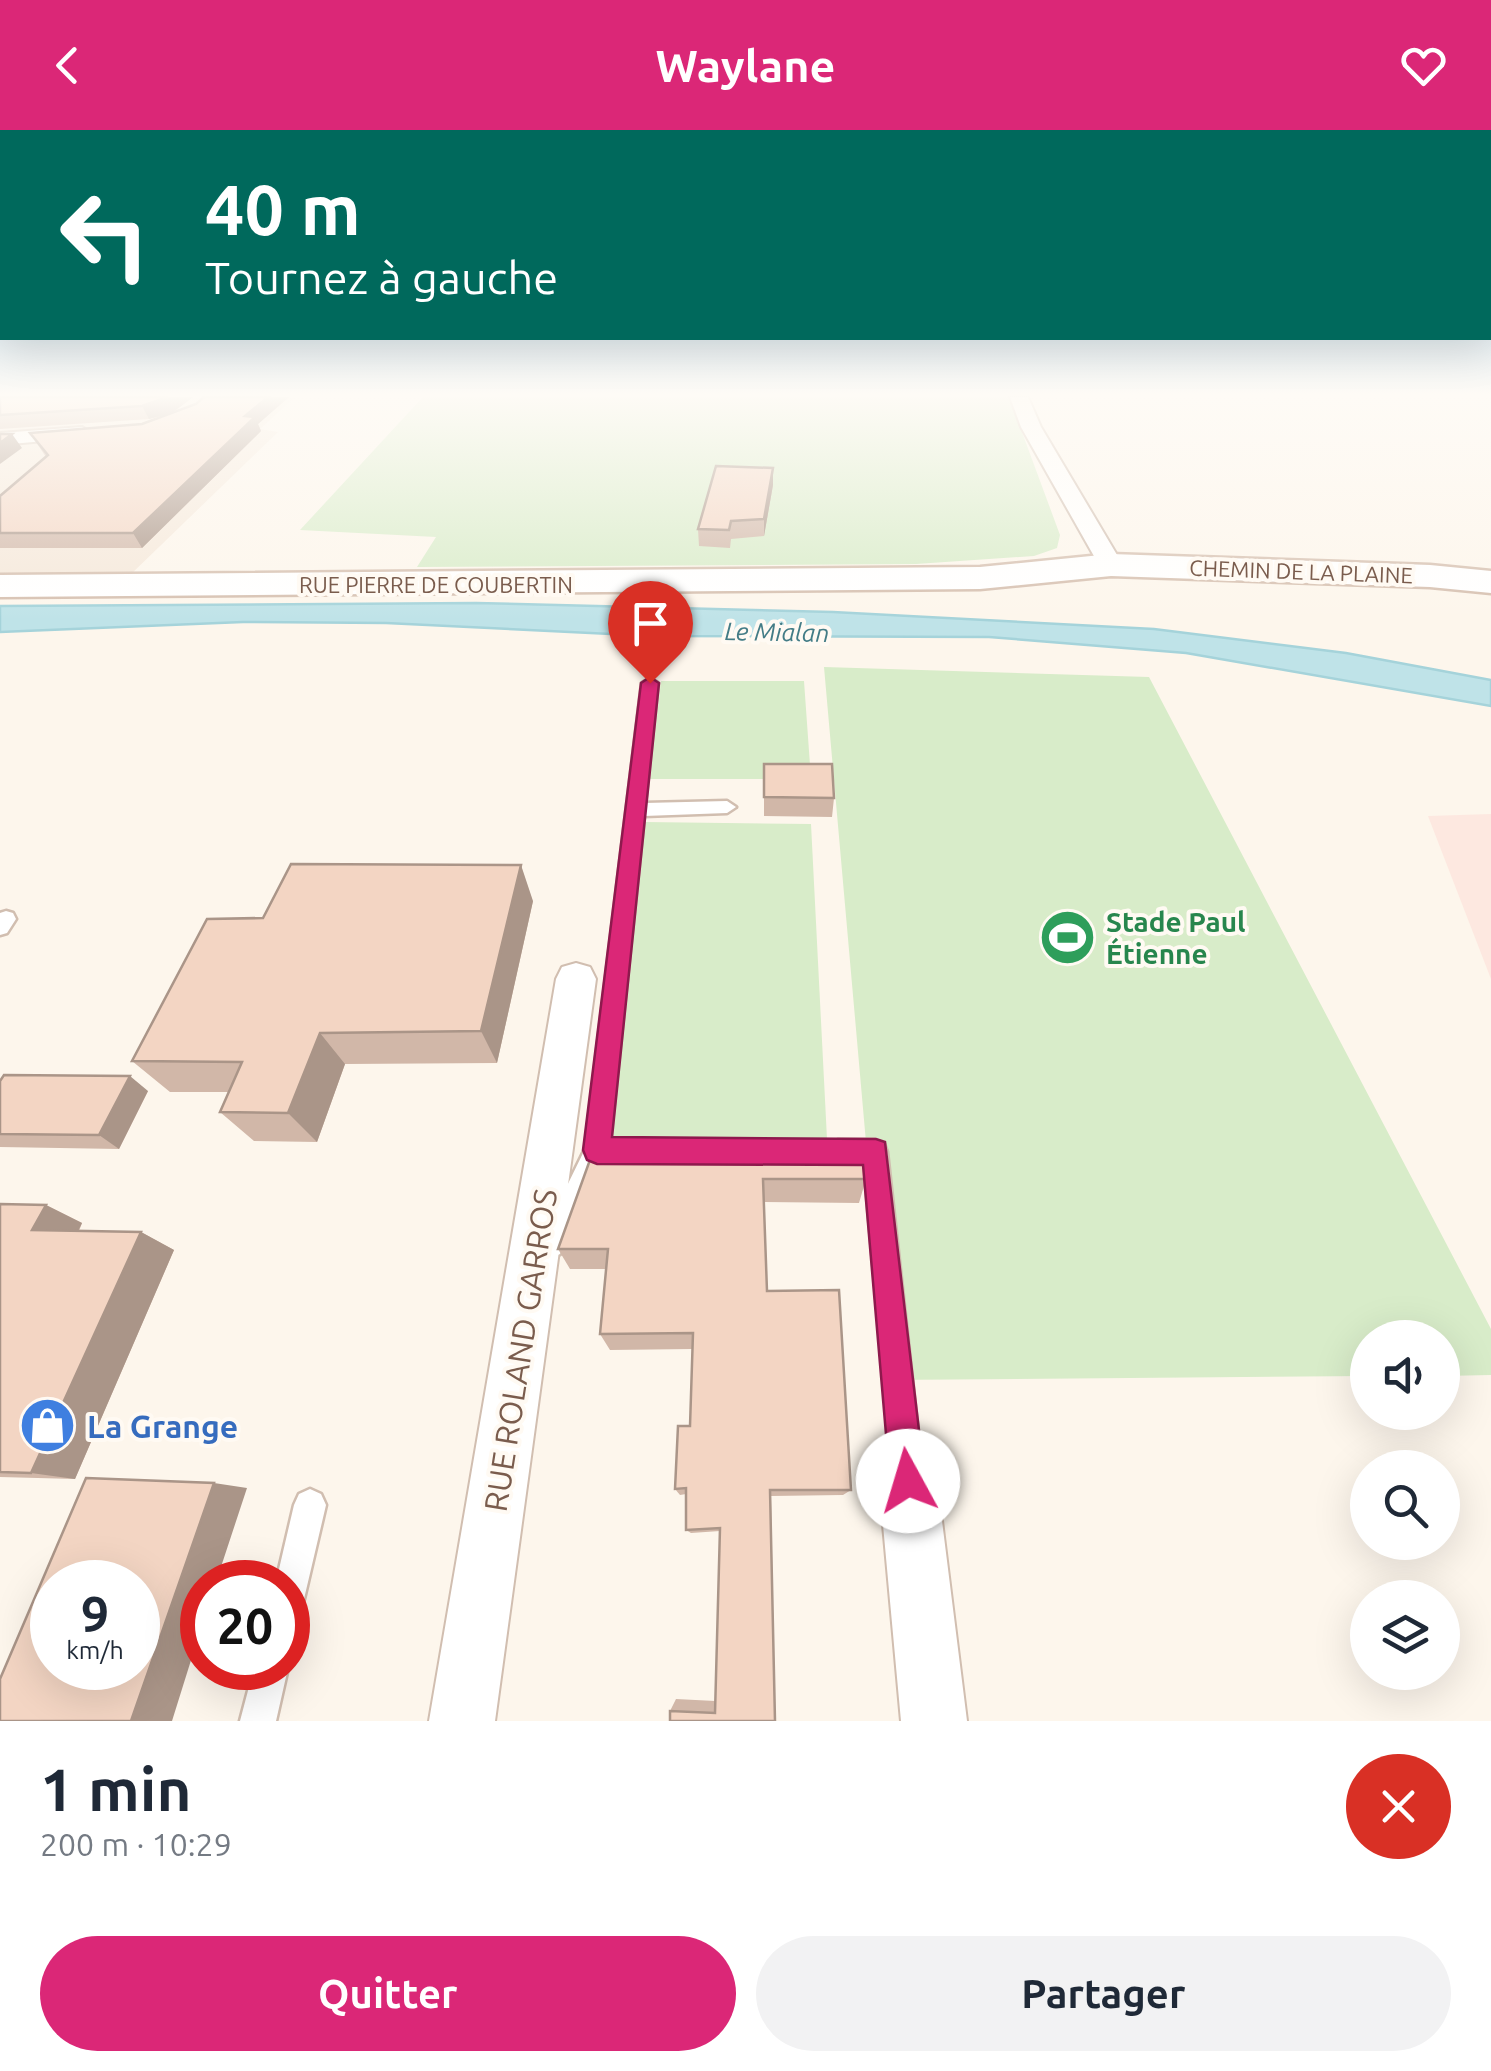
<!DOCTYPE html>
<html lang="fr">
<meta charset="utf-8">
<style>
:root{--surface:#fff;--page:#f2f2f3;--text:#1f2937;--muted:#747a83;--accent:#db2777}
body{margin:0;font-family:Ubuntu,sans-serif;background:var(--page);color:var(--text);height:100vh;display:flex;flex-direction:column;font-size:38px;white-space:nowrap}
*{box-sizing:border-box;margin:0}
p{font-size:32px;color:var(--muted)}
.icon{flex:none;width:55px;height:55px;fill:none;stroke:currentColor;stroke-width:2;stroke-linecap:round;stroke-linejoin:round}
.map{position:relative;height:1591px;overflow:hidden}
.panel{display:flex;flex-direction:column;background:var(--surface);flex:1}
.panel>*{flex:none}
.hud{position:absolute;left:0px;top:0px;width:1492px;height:210px;box-shadow:0 10px 40px #0002;background:#00695c;color:#fff;overflow:hidden}
.controls{position:absolute;left:1350px;top:1190px;display:grid;gap:20px}
.controls a{display:grid;place-items:center;width:110px;height:110px;border-radius:50%;background:var(--surface);box-shadow:0 10px 40px #0002;font-size:50px}
.speed{position:absolute;left:30px;top:1430px;display:flex;gap:20px;font-size:50px;font-weight:700;text-align:center}
.speed>*{display:grid;place-content:center;width:130px;height:130px;border-radius:50%;background:var(--surface);box-shadow:0 10px 40px #0002;line-height:1}
.speed small{font-size:25px;font-weight:400}
.speed .limit{border:15px solid #d22;background:#fff;color:#111}
.pin{position:absolute;display:grid;place-items:center;width:85px;height:85px;color:#fff;margin:-102px -42px;border-radius:50% 50% 50% 0;rotate:-45deg;box-shadow:0 0 10px #0007}
.pin .icon{rotate:45deg}
.me{position:absolute;width:110px;margin:-55px;rotate:354deg;stroke-linejoin:round;filter:drop-shadow(0 0 8px #0008)}
.turn{display:flex;align-items:center;gap:35px;height:210px;padding:0 40px;font-size:45px}
.turn .icon{width:130px;height:130px;stroke-width:2.5}
.turn b{display:block;font-size:70px;line-height:85px}
.round{display:grid;place-items:center;flex:none;width:105px;height:105px;border-radius:52px;background:var(--page)}
.headline{display:flex;align-items:center;justify-content:space-between;height:170px;padding:0 40px}
h1{font-size:60px;font-weight:700;line-height:75px}
.cta{display:flex;gap:20px;margin-top:auto;padding:20px 40px}
.cta a{flex:1;height:115px;border-radius:60px;background:var(--accent);color:#fff;font-size:40px;font-weight:700;line-height:115px;text-align:center}
.cta a+a{background:var(--page);color:var(--text)}
header{display:flex;justify-content:space-between;align-items:center;height:130px;padding:0 40px;background:var(--accent);color:#fff;font-size:45px;font-weight:700}
.map>svg:first-child{display:block}
.residential{fill:#f5e8da}
.commercial{fill:#fde8e0}
.green{fill:#d8ecc9}
.water{fill:#bfe3e8;stroke:#a5d3da;stroke-width:2.5}
.lines{fill:none;stroke-linecap:round;stroke-linejoin:round}
.lane-casing{stroke:#d1beb0;stroke-width:5}
.street-casing{stroke:#d1beb0;stroke-width:4}
.secondary-casing{stroke:#d6c0b0;stroke-width:5}
.lane{fill:#fff;fill-rule:evenodd}
.street{fill:#fff;fill-rule:evenodd}
.secondary{fill:#fff;fill-rule:evenodd}
.wall{fill:#d1b7a8}
.shaded-wall{fill:#aa9588}
.building{fill:#f3d5c3;stroke:#aa9588;stroke-width:2.5;fill-rule:evenodd}
.route{fill:#db2777;stroke:#8e194d;stroke-width:2.5}
.labels{text-anchor:middle;dominant-baseline:central;stroke-width:8;stroke-linejoin:round;paint-order:stroke}
.far-street-label{font-size:22px;fill:#7a5c4d;stroke:#fffaf3}
.far-water-label{font-size:25px;font-style:italic;fill:#437c86;stroke:#fffaf3}
.leisure-label{font-size:28px;font-weight:bold;fill:#27864d;stroke:#fffaf3;text-anchor:start}
.near-street-label{font-size:32px;fill:#7a5c4d;stroke:#fffaf3}
.near-shop-label{font-size:32px;font-weight:bold;fill:#366cbe;stroke:#fffaf3;text-anchor:start}
</style>
<header><svg class="icon" aria-label="back" viewBox="0 0 24 24"><path d="M15 5l-7 7 7 7"/></svg>Waylane<svg class="icon" aria-label="heart" viewBox="0 0 24 24"><path d="M12 20l-8-8c-3-5 5-10 8-4 3-6 11-1 8 4z"/></svg></header>
<div class="map">
<svg width="1491" height="1591" viewBox="0 0 1491 1591">
<rect width="100%" height="100%" fill="#fdf6ec"/>
<path class="residential" d="M0 267H295L260 299 278 302 128 447 0 449Z"/>
<path class="commercial" d="M1491 684V849L1428 686Z"/>
<path class="green" d="M423 267H1009L1060 405 1057 418 1034 426 916 434 417 437 436 407 300 400Z
M824 537 1149 547 1491 1199V1245L1443 1246 1442 1208H1368L1367 1246 887 1250Z
M661 551H804L811 649H650Z
M645 692 811 694 827 1009 608 1007Z"/>
<path class="water" d="M476 473 833 482 1154 499 1346 523 1491 550V576L1186 523 989 507 652 506 386 493 243 492 0 502V476Z"/>
<g class="lines">
<defs>
<path id="lane" d="M650 548 658 553 645 673 727 671 736 677 727 683 644 686 609 1020 560 1124 551 1128 542 1124 538 1115 585 1019 642 553Z
M6 781 13 783 16 789 7 803 0 805V783Z
M838 1010H875L884 1014 887 1022 923 1349 919 1360 908 1364 897 1360 893 1349 864 1034H838L829 1030 826 1022 829 1014Z
M310 1359 321 1364 326 1375 304 1469 300 1481 288 1485V1452H276L294 1375 299 1364Z
M288 1537V1538L276 1591H240L254 1538Z"/>
<path id="street" d="M1010 267H1028L1041 297 1123 435 1120 440 1111 442 1099 435 1021 297Z
M82 297 92 303 89 307 0 315V303Z
M576 833 590 837 596 849 495 1591H429L556 849 562 837Z
M908 1322 928 1331 937 1351 967 1591H901L879 1351 888 1331Z"/>
<path id="secondary" d="M1111 424 1430 435 1491 441V463L1430 457 1111 446 980 459 0 467V445L980 437Z"/>
</defs>
<use href="#lane" class="lane-casing"/>
<use href="#street" class="street-casing"/>
<use href="#secondary" class="secondary-casing"/>
<use href="#lane" class="lane"/>
<use href="#street" class="street"/>
<use href="#secondary" class="secondary"/>
</g>
<path class="wall" d="M0 267H193L172 283 149 289 0 299Z
M204 267H289L258 294 261 301 142 418H0V366L46 327 30 303 142 294 196 274Z
M773 355 764 406 731 409 730 418 699 416 698 399Z
M764 634 834 668 832 687 764 686Z
M533 771 497 933 345 934 317 1012 254 1011 220 982 229 962H170L132 931 263 788Z
M0 951 148 961 119 1019 0 1017Z
M596 1013 866 1049 859 1073 764 1072 767 1161 851 1360 843 1365 771 1366 775 1591 670 1581 676 1569 715 1571 720 1401 691 1403 686 1400V1364L680 1365 675 1359 690 1296 692 1219 610 1220 600 1204 607 1139H570L558 1119Z
M0 1074 46 1075 82 1093 79 1101 141 1102 174 1120 75 1349 0 1347Z"/>
<path class="shaded-wall" d="M168 267H193L172 283 149 289 142 276Z
M268 267H289L258 294 261 301 142 418 133 403 245 286Z
M12 304 22 318 0 334V313Z
M773 338V355L764 406V389Z
M521 735 533 771 497 933 481 901Z
M320 903 345 934 317 1012 288 983Z
M130 946 148 961 119 1019 99 1005Z
M46 1075 82 1093 70 1118 32 1100Z
M141 1102 174 1120 75 1349 31 1343Z
M214 1353 247 1358 216 1452H202V1495L172 1591H131Z"/>
<path class="building" d="M0 267H168L142 276 0 285Z
M204 267H268L245 286 255 287 133 403H0V366L48 325 30 303 142 294 196 274Z
M0 304H12L0 313Z
M716 336 773 338 764 389 731 391 729 400 698 399Z
M764 634H832L834 668 764 667Z
M291 734 521 735 481 901 320 903 288 983 220 982 242 932 132 931 207 789 263 788Z
M4 945 130 946 99 1005 0 1004V951Z
M596 1013H863L866 1049H763L767 1161 839 1160 851 1360H770L775 1591H670V1581L715 1583 720 1398 686 1400V1358L675 1359 678 1296H690L693 1203 600 1204 608 1119H558Z
M0 1074 46 1075 32 1100 141 1102 31 1343 0 1342Z
M86 1348 214 1353 131 1591H0V1549ZM52 1452H138V1538H52Z"/>
<linearGradient id="sky" x2="0" y2="1"><stop stop-color="#97c7e8"/><stop offset="0.54" stop-color="#fefbf6"/><stop offset="1" stop-color="#fefbf6" stop-opacity="0"/></linearGradient>
<rect width="1491" height="490" fill="url(#sky)"/>
<path class="route" d="M650 547 659 553 612 1007 876 1009 885 1012 925 1351 920 1363 908 1368 895 1363 890 1351 863 1035 597 1034 587 1030 583 1020 641 553Z"/>
<defs>
<symbol id="stadium-disc" viewBox="-11 -11 22 22"><circle r="9.5" fill="#2e9e5b" stroke="#fffaf3"/><path d="M0-5a6.5 5 0 1 0 0 10a6.5 5 0 1 0 0-10ZM-3.5-1.8h7v3.6h-7Z" fill="#fff"/></symbol>
<symbol id="shop-disc" viewBox="-11 -11 22 22"><circle r="9.5" fill="#3f7fe0" stroke="#fffaf3"/><path d="M-5-2.5h2.3a2.7 3.5 0 0 1 5.4 0H5L5.5 6h-11ZM-1.5-2.5h3a1.5 2.3 0 0 0-3 0Z" fill="#fff"/></symbol>
</defs>
<g fill-rule="evenodd">
<use href="#stadium-disc" x="1036" y="776" width="63" height="63"/>
<use href="#shop-disc" x="16" y="1264" width="63" height="63"/>
</g>
<g class="labels">
<g class="far-street-label">
<text transform="translate(1301 441) rotate(2)">CHEMIN DE LA PLAINE</text>
<text x="436" y="454">RUE PIERRE DE COUBERTIN</text>
</g>
<g class="far-water-label">
<text transform="translate(777 502) rotate(1)">Le Mialan</text>
</g>
<g class="leisure-label">
<text x="1106" y="791">Stade Paul<tspan x="1106" dy="32">Étienne</tspan></text>
</g>
<g class="near-street-label">
<text transform="translate(520 1220) rotate(-81)">RUE ROLAND GARROS</text>
</g>
<g class="near-shop-label">
<text x="87" y="1296">La Grange</text>
</g>
</g>
</svg>
<div class="controls">
<a><svg class="icon" aria-label="sound" viewBox="0 0 24 24"><path d="M4 9h4l5-4v14l-5-4H4zM17 9q2 3 0 6"/></svg></a>
<a><svg class="icon" aria-label="search" viewBox="0 0 24 24"><circle cx="10" cy="10" r="6"/><path d="M15 15l6 6"/></svg></a>
<a><svg class="icon" aria-label="layers" viewBox="0 0 24 24"><path d="M12 4l9 5-9 5-9-5zM3 14l9 5 9-5"/></svg></a>
</div>
<div class="speed"><div>9<small>km/h</small></div><div class="limit">20</div></div>
<div class="pin" style="left:650px;top:553px;background:#d93025"><svg class="icon" aria-label="arrive" viewBox="0 0 24 24"><path d="M6 21V4h12l-3 4 3 4H6"/></svg></div>
<svg class="me" style="left:908px;top:1351px" viewBox="-20 -20 40 40"><circle r="19" fill="#fff"/><path d="M0-13L10 11 0 6-10 11z" fill="#db2777"/></svg>
<div class="hud">
<div class="turn"><svg class="icon" aria-label="left" viewBox="0 0 24 24"><path d="M17 20v-9H6M10 6l-5 5 5 5"/></svg><div><b>40 m</b>Tournez à gauche</div></div>
</div>
</div>
<section class="panel">
<div class="headline"><div><h1>1 min</h1><p>200 m · 10:29</p></div><a class="round" style="background:#d93025;color:#fff"><svg class="icon" aria-label="close" viewBox="0 0 24 24"><path d="M6 6l12 12M18 6L6 18"/></svg></a></div>
<div class="cta"><a>Quitter</a><a>Partager</a></div>
</section>
